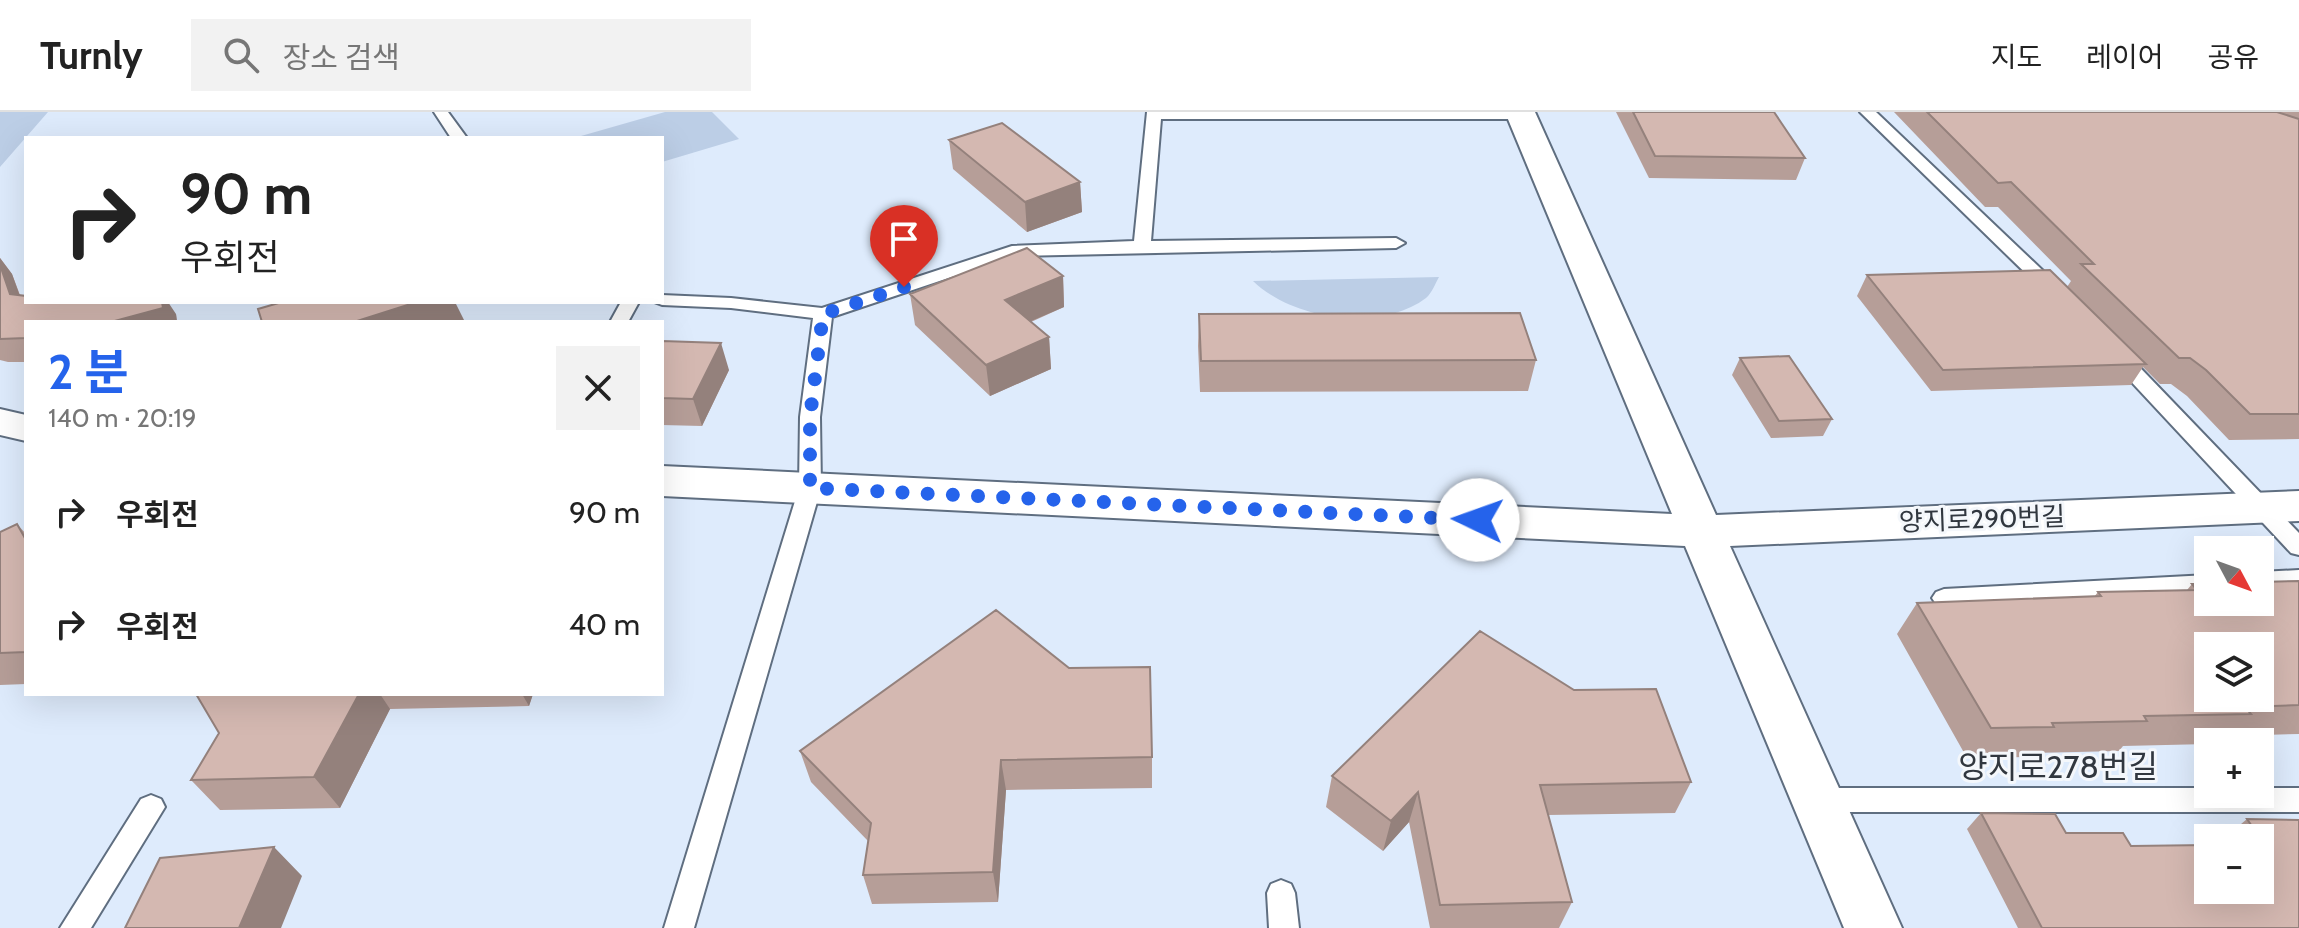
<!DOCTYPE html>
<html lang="ko">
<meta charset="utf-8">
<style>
:root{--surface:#fff;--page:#f2f2f2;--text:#222;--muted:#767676;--line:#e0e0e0;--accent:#2563eb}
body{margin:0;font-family:Cabin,"Noto Sans KR",sans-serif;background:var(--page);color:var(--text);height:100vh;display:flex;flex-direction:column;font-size:30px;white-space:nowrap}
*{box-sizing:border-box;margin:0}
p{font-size:26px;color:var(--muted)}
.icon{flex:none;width:44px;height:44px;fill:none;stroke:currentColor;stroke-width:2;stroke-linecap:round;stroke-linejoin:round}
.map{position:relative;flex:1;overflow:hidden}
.side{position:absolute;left:24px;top:208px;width:640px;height:376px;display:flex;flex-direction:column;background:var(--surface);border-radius:0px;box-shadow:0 8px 32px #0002}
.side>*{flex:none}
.guide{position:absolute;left:24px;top:24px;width:640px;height:168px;border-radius:0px;box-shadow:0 8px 32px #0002;background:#fff;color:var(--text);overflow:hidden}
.needle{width:52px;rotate:131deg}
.tools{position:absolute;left:2194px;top:424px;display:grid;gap:16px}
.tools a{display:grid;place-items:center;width:80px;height:80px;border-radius:0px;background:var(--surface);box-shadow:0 8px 32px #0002;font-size:40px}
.pin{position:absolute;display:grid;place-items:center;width:68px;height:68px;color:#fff;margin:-82px -34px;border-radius:50% 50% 50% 0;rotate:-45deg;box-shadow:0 0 8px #0007}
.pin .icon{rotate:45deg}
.me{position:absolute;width:88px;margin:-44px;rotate:273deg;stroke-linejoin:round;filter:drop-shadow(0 0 6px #0008)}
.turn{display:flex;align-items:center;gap:28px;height:168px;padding:0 24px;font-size:36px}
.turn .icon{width:104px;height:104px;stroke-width:2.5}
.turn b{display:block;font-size:56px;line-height:68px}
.round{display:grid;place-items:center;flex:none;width:84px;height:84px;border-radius:0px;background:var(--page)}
.head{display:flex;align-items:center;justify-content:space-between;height:136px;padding:0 24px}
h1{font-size:48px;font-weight:700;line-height:60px;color:var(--accent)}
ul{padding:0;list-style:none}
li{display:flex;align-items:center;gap:24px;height:112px;padding:0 24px}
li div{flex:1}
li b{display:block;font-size:30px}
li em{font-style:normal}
header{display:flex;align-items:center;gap:48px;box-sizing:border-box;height:112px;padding:0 40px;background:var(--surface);border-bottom:2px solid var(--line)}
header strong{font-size:38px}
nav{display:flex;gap:44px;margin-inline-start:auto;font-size:28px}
.search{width:560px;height:72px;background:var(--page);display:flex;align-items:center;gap:20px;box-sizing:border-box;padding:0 28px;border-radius:0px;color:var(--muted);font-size:30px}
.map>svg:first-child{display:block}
.green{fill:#bccee6}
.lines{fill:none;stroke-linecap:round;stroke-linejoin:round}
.lane-casing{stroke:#5f6e80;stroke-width:4}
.street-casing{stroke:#5f6e80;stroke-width:4}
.lane{fill:#fff;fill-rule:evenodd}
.street{fill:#fff;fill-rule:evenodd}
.wall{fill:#b69e98}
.shaded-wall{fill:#94817c}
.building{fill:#d4b8b1;stroke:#94817c;stroke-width:2;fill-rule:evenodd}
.route{stroke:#2563eb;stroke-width:14;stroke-dasharray:0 25.2}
.labels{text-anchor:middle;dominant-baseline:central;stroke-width:6;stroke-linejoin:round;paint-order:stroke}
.street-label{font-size:26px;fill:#31373f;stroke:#f4f7fb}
.near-street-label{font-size:32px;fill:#31373f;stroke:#f4f7fb}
</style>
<header>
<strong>Turnly</strong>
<div class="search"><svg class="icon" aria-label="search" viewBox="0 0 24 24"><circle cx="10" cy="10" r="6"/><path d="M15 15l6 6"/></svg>장소 검색</div>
<nav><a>지도</a><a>레이어</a><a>공유</a></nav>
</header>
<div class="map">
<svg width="2299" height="816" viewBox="0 0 2299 816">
<rect width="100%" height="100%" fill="#deebfc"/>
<path class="green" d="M0 0H48L0 55Z
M665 0H712L739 27 662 50V26H574Z
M1439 165C1435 172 1432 181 1426 186 1380 221 1293 208 1253 169Z"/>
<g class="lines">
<defs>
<path id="lane" d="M434 0H448L467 26H451Z
M1147 0H1526L1528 3 1521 7H1161L1151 129 1396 126 1405 131 1396 136 1014 144 832 205 820 305 821 376 694 816H664L799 376 800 305 813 206 731 196 662 193 654 190H662V183L731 186 822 196 1012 134 1134 129Z
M1860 0H1876L2060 175 2063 179 2060 183H2048Z
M621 190H639L628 210H610Z
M2117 237 2124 239 2299 421V443L2291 441 2110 247 2107 243Z
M2299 458V476L2260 478V460Z
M2208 463V481L1944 495 1936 492 1932 486 1936 480 1944 477Z
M1817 676H2208V682H2260V676H2299V700H1817L1807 696 1804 688 1807 680Z
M151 683 161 687 165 695 91 816H60L141 687Z
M1281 768 1291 772 1295 781 1299 816H1269L1267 781 1271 772Z"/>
<path id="street" d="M1505 0H1535L1716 403 2299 379V409L1730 434 1902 816H1844L1685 434 662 384V354L1672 402Z
M0 297 26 303V329L0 323Z"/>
</defs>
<use href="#lane" class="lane-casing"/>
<use href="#street" class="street-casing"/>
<use href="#lane" class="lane"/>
<use href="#street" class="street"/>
</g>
<path class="wall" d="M1616 0H1774L1805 46 1796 68 1649 66Z
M1894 0H2299V327L2229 328 2187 284 2171 272H2160L2143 255 2131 273 1931 279 1857 184 1867 163 2067 175 2071 169 1998 95H1985Z
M949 28 1080 70 1082 100 1027 120 953 57Z
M0 146 12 162 20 183 26 190 176 202 177 210H26V250H8L0 248Z
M1063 164 1064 195 1031 210 1049 225 1051 257 990 284 915 213 910 182Z
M1199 202 1536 248 1528 279 1200 280 1198 234Z
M662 229 729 258 702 314 662 313Z
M1740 246 1832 307 1823 324 1771 326 1732 263Z
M17 412 26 422V572L0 573V420Z
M2299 469V622L2228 624 2222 630H2208V632L2123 634 2119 639 2032 641 2028 645 1967 646 1897 522 1917 491 2094 485 2098 480 2187 478 2192 472Z
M196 582H533L529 594 390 597 340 696 220 698 191 668 219 621Z
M800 639 1152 645V676L1006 678 998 790 872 792 863 763 868 729 811 670Z
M1332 664 1691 670 1675 701 1548 703 1572 790 1559 816H1430L1409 710 1383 739 1326 695Z
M1981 701 2066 721 2131 734 2260 778V726H2230L2228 723 2247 707 2299 708V816H2018L1967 717Z"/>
<path class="shaded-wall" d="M1080 70 1082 100 1027 120 1025 90Z
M0 146 12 162 27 204 10 182 0 153Z
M1063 164 1064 195 1008 219 1005 188Z
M162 190H168L176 202 177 210H111Z
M417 190H455L465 210H354Z
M1049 225 1051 257 990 284 986 253Z
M721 231 729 258 702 314 693 287Z
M359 582H380L390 597 340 696 314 665Z
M522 582H533L529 594Z
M1001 648 1006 678 998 790 993 760Z
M1418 680 1409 710 1383 739 1391 709Z
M274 735 302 764 281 816H239Z"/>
<path class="building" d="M1633 0H1774L1805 46 1655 44Z
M1927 0H2277L2299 7V302H2250L2206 258 2190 246H2179L2081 152H2094L2011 70 1998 71Z
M1002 11 1080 70 1025 90 949 28Z
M1027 136 1063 164 1005 188 1049 225 986 253 910 182Z
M0 153 10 182 26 184V190H162L163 196 111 210H26V226L0 227Z
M2050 158 2146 252 1943 258 1867 163Z
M282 190H417L354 210H262L258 197Z
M1520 201 1536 248 1201 249 1199 202Z
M662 229 721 231 693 287 662 286Z
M1789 244 1832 307 1779 309 1740 246Z
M17 412 26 428V540L0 541V420Z
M2299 469V593L2245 595 2251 602 2144 604 2147 609 2052 611 2054 615 1991 616 1917 491 2101 484 2098 480 2197 478 2192 472H2208V490H2260V470ZM2208 534H2260V586H2208Z
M996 498 1069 556 1150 555 1152 645 1001 648 993 760 863 763 871 711 800 639Z
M1480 519 1574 578 1656 577 1691 670 1540 673 1572 790 1440 793 1418 680 1391 709 1332 664Z
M196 582H359L314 665 191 668 219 621Z
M1981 701 2055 702 2066 721H2123L2131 734 2208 733V778H2260V733H2265L2247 707 2299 708V816H2042Z
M274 735 239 816H125L160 746Z"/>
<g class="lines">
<path class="route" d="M904 175 823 202 810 305V376L1478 408"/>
</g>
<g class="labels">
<g class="street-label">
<text transform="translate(1982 407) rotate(-2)">양지로290번길</text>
</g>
<g class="near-street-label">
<text x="2058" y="654">양지로278번길</text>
</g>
</g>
</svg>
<div class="tools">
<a><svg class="needle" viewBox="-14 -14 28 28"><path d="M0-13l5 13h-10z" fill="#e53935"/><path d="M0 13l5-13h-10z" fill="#767676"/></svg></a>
<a><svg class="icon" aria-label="layers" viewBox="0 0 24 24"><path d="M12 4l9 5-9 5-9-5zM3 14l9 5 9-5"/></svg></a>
<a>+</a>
<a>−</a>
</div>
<div class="pin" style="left:904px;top:175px;background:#d93025"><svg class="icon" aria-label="arrive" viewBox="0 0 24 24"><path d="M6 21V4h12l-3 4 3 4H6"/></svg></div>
<svg class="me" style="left:1478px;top:408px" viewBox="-20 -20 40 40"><circle r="19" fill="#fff"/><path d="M0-13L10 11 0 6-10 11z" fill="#2563eb"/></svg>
<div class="guide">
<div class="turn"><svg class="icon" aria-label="right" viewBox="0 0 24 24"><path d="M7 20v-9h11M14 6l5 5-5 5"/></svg><div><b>90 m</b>우회전</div></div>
</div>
<section class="side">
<div class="head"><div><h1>2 분</h1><p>140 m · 20:19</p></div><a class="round"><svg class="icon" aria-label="close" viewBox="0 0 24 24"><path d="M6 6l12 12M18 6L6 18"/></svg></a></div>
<ul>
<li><svg class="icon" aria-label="right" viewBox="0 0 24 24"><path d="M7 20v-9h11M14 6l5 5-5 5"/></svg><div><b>우회전</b></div><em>90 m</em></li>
<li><svg class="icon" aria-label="right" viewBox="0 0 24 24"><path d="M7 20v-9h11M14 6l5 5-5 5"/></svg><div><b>우회전</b></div><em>40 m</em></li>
</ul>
</section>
</div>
